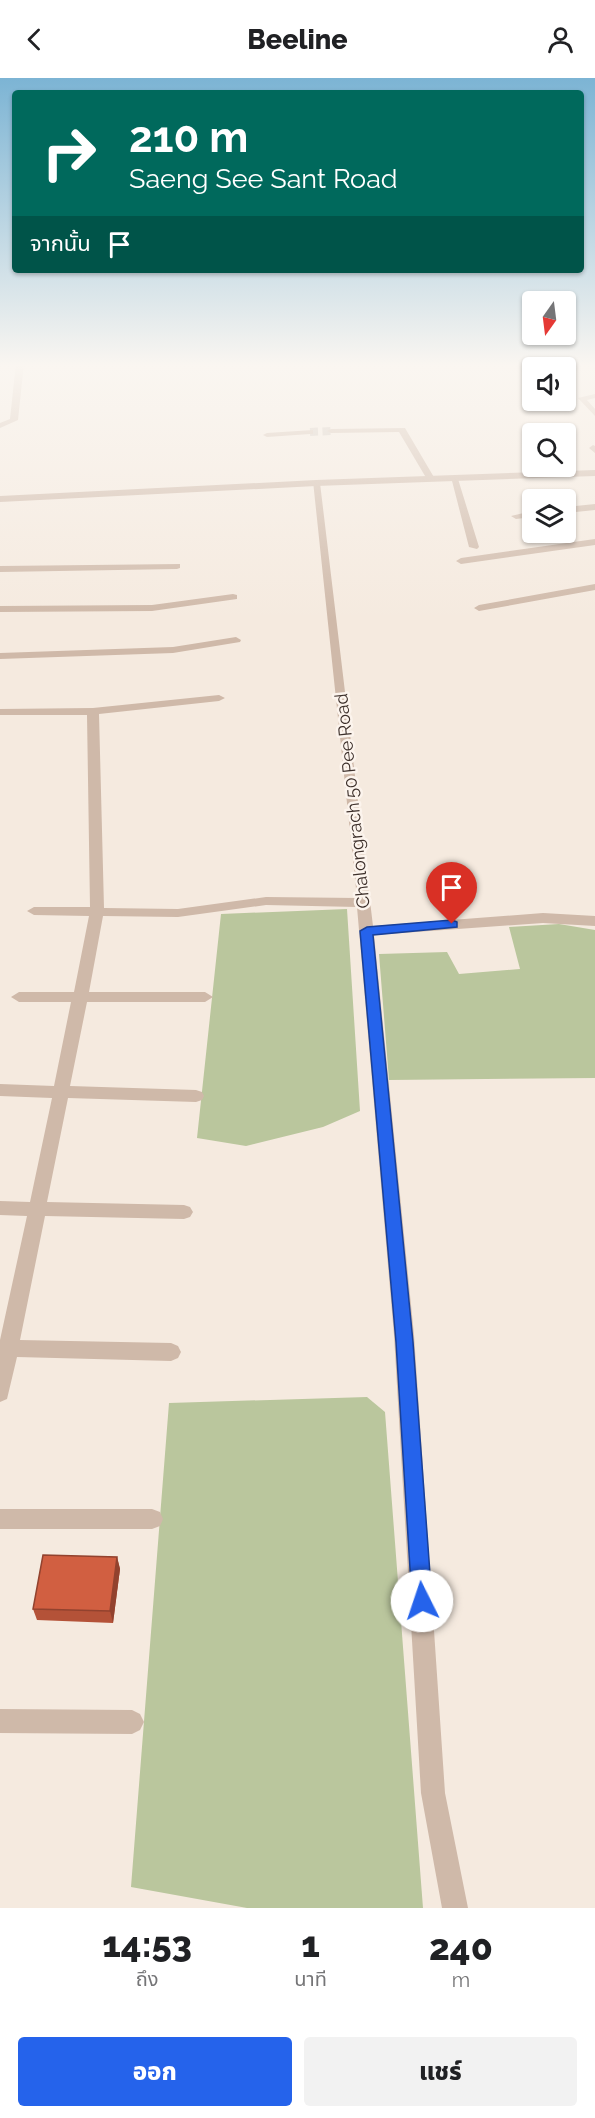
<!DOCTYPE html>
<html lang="th">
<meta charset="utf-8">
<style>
:root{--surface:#fff;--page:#f2f2f2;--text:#202124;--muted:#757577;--accent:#2563eb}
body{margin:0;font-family:Raleway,"Noto Sans Thai",sans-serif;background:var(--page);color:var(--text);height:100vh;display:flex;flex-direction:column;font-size:22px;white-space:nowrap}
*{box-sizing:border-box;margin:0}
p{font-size:20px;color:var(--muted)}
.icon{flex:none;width:33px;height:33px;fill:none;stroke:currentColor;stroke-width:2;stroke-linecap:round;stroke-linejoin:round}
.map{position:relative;height:1830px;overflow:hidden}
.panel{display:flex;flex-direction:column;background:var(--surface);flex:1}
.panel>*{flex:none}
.guide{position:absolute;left:12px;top:12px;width:572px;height:183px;border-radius:6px;box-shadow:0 2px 4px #0004;background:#00695c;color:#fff;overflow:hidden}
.needle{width:39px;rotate:194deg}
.fabs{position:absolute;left:522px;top:213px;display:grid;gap:12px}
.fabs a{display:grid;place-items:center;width:54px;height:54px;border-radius:6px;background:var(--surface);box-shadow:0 2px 4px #0004;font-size:30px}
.pin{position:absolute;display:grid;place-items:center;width:51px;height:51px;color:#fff;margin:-62px -26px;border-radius:50% 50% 50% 0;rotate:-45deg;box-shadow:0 0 6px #0007}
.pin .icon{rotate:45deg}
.me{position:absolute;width:66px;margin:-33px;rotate:356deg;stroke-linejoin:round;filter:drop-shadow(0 0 4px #0008)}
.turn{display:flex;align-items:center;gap:21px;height:126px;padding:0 18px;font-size:27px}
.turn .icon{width:78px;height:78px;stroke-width:2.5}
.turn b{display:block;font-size:42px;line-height:51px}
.then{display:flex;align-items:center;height:57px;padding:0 18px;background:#0003;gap:12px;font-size:22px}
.eta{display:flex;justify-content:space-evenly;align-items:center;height:102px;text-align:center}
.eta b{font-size:36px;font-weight:800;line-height:42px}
.action{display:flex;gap:12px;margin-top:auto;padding:12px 18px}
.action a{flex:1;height:69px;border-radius:6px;background:var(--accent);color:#fff;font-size:24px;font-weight:800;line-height:69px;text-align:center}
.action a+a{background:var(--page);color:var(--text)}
header{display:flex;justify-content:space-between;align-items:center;height:78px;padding:0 18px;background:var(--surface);font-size:27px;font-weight:800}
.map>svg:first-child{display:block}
.green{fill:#bac69d}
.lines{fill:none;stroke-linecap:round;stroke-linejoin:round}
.minor-tunnel{stroke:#d0c5bb;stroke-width:8;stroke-dasharray:8 4.5;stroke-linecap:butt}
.minor{fill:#cfb9a9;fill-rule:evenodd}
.tertiary{fill:#cfb9a9;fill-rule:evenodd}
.wall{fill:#b45238}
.shaded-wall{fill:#92422e}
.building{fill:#d15f41;stroke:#92422e;stroke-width:1.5}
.route{fill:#2563eb;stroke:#184099;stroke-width:1.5}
.labels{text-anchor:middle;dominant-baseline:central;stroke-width:5;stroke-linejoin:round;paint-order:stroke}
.street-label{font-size:18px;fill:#3c2f2a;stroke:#fcf4ed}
</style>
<header><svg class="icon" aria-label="back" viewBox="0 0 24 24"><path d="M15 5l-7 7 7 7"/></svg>Beeline<svg class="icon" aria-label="person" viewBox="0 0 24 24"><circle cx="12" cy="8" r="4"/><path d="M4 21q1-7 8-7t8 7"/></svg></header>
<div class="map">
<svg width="595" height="1830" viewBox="0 0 595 1830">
<rect width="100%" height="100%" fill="#f5eadf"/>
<path class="green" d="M347 831 360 1033 323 1049 246 1068 197 1060 221 836Z
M559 846 595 852V1000L389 1002 379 876 447 874 459 896 520 891 509 849Z
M367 1319 385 1334 423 1830H247L131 1809 169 1325Z"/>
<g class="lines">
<path class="minor-tunnel" d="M310 354 331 353"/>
<path class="minor" d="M16 285H24L18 342 0 350V345L10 341Z
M595 316V320L587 322 595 331V338L578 320Z
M405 350 435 401 434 403H428L399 354 331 355 327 353 331 351Z
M313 352V356H310L267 359 263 357 267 355Z
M593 367 595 368V375L589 370Z
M451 399 458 401 479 469 477 471 469 469Z
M313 403 320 405 373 848 543 835 595 838V848L543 845 374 857 414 1257 445 1715 468 1830H442L421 1715 394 1257 357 829 266 827 178 839 103 838 89 914H205L213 919 205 924H87L70 1008 196 1012 202 1014 204 1018 202 1022 196 1024 68 1020 47 1124 184 1127 190 1129 193 1134 190 1139 184 1141 45 1138 20 1262 171 1265 178 1268 181 1274 178 1280 171 1283 17 1279 7 1321 0 1324V1262L27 1138 0 1137V1123L30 1124 52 1020 0 1018V1006L54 1008 71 924H19L11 919 19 914H74L89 838 34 837 27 833 34 829H90L87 637H0V631L93 630 219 617 225 620 219 623 99 636 104 830 178 831 266 819 357 820Z
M595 426V432L566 435V429Z
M532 433V439L516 441 511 438Z
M595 461V467L461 486 456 483 461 480Z
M180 486V490L177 491 0 494V488Z
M595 506V512L479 533 474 530 479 527Z
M233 516 237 517V521L152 533 0 534V528L152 527Z
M236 559 241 562 240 564 173 575 0 581V575L173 569Z
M0 1431H152L160 1434 163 1441 160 1448 152 1451H0Z
M0 1631 132 1632 140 1636 144 1644 140 1652 132 1656 0 1655Z"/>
<path class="tertiary" d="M595 392V398L316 408 0 424V418L316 402Z"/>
</g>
<path class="wall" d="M117 1479 120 1491 113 1545 37 1542 33 1531Z"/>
<path class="shaded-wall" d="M117 1479 120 1491 113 1545 110 1533Z"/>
<path class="building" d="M43 1477 117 1479 110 1533 33 1531Z"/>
<linearGradient id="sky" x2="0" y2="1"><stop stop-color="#7cb4d4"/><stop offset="0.53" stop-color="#faf6f1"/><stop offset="1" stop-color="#faf6f1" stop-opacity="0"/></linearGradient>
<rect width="595" height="542" fill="url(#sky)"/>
<path class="route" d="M452 842 457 844V849L373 857 413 1264 432 1523 429 1530 422 1533 415 1530 412 1523 396 1264 360 853 367 849Z"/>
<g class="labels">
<g class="street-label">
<text transform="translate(352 723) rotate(-96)">Chalongrach 50 Pee Road</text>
</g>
</g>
</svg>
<div class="fabs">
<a><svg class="needle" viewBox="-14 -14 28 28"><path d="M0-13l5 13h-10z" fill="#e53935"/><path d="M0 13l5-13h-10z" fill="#757577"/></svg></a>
<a><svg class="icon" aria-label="sound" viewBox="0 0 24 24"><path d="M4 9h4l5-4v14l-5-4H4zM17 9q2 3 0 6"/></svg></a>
<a><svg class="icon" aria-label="search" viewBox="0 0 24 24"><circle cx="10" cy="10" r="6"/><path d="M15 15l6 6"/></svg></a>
<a><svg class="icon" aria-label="layers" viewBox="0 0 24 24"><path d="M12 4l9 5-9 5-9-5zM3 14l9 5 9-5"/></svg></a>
</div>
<div class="pin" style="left:452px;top:846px;background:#d93025"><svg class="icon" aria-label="arrive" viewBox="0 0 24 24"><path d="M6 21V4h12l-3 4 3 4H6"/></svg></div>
<svg class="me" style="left:422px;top:1523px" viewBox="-20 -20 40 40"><circle r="19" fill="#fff"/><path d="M0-13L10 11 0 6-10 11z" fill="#2563eb"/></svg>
<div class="guide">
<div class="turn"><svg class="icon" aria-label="right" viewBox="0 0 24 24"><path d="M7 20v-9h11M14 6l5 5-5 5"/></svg><div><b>210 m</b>Saeng See Sant Road</div></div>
<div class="then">จากนั้น<svg class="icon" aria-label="arrive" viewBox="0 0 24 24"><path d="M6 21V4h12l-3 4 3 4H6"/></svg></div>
</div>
</div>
<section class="panel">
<div class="eta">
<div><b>14:53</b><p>ถึง</p></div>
<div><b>1</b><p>นาที</p></div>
<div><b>240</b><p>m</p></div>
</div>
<div class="action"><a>ออก</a><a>แชร์</a></div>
</section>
